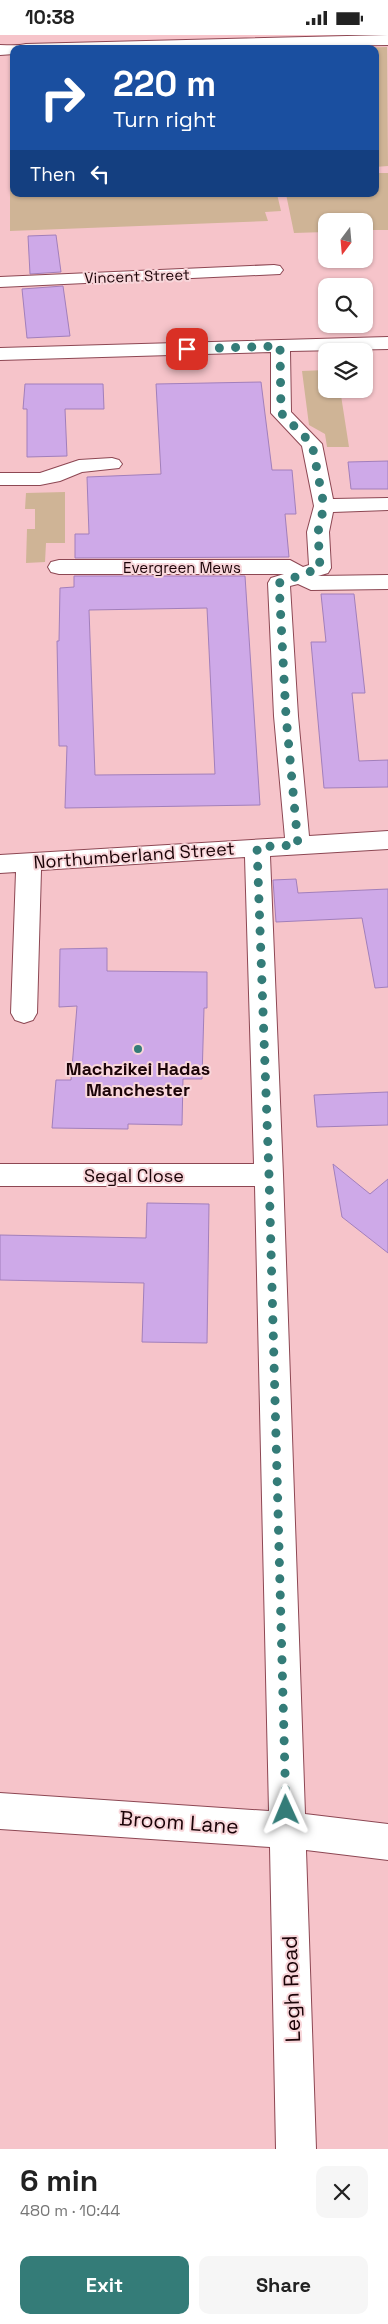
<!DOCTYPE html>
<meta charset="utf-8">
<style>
:root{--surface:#fff;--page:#f6f6f6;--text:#222;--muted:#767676;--accent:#347c78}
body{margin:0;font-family:"Space Grotesk",sans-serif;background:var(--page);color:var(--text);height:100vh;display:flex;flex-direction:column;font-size:19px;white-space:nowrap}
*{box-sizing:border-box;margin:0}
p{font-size:16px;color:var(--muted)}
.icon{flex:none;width:28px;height:28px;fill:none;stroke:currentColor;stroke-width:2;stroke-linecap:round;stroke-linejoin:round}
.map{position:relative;height:2114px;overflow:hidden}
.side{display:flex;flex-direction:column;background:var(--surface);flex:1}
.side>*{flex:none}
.banner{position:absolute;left:10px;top:10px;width:369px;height:152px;border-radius:10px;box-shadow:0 1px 4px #0004;background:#1a4fa0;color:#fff;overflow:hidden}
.needle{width:32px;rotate:196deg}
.fabs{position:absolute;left:318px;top:178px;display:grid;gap:10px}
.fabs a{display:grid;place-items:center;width:55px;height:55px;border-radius:10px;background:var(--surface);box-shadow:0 1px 4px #0004;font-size:25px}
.pin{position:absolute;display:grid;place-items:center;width:42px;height:42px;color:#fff;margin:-21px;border-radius:10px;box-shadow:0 2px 8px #0006}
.me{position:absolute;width:55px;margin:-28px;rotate:359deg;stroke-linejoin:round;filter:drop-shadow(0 0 4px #0008)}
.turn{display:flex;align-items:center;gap:18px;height:105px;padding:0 20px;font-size:22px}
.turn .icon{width:65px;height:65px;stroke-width:2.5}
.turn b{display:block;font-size:35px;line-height:42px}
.then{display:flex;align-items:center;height:48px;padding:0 20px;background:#0003;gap:10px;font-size:19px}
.round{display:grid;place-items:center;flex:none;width:52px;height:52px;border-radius:10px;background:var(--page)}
.overview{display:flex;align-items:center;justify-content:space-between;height:85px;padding:0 20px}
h1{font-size:30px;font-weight:800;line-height:38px}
.action{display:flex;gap:10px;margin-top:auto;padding:10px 20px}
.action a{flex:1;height:58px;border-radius:10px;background:var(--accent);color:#fff;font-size:20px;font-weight:800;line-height:58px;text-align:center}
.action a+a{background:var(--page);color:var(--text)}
.status{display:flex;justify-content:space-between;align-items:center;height:35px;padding:0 25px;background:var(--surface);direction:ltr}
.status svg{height:14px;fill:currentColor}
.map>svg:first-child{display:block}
.green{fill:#cfb496}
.building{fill:#cea9e8;stroke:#a27fbb;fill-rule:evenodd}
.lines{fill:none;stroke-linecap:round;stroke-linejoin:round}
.minor-casing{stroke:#8d4753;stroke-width:2}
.minor{fill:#fff;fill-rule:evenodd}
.route{stroke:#347c78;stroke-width:9;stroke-dasharray:0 16.2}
.poi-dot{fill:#347c78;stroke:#f8d6da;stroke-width:2}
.labels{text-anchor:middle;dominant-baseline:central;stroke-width:4;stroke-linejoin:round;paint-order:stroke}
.far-street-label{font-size:15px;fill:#1b0307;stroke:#f8d6da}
.street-label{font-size:18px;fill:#1b0307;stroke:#f8d6da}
.poi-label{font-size:18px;font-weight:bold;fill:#1b0307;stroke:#f8d6da}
.near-street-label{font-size:21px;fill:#1b0307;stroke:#f8d6da}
</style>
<div class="status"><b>10:38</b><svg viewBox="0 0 49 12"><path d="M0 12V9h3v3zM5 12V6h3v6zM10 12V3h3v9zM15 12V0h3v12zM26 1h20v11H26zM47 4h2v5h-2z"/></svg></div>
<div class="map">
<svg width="388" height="2114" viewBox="0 0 388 2114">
<rect width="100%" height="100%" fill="#f6c4ca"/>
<path class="green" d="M387 12 388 131 375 132V14H314Z
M10 21H14V159H277L281 176 265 177 268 186 10 196Z
M375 138H388V195H364V186H326V197L294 198 286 159H375Z
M326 335V354H340L349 412H327L325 399 309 390 302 336Z
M65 457V508H46L45 527 26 528 27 494H35V474H25L26 458Z"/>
<path class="building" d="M56 200 61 237 30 239 28 201Z
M63 251 70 301 27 303 22 254Z
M261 347 272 435H292L296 479H285L289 522 75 523V499H89L87 442 161 439 156 349Z
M25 349H103L104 374H65L67 421 27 422V374H23Z
M388 426V454H351L348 427Z
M74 541H245L260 770 65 773 67 711H59L57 606H59L60 553 74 552ZM207 573 215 739 95 740 89 575Z
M321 559H354L365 658H352L359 726 388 725V752L324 753 311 607H326Z
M296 844 298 858 388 854V952L375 953 362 883 276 887 273 845Z
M107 913V936L207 937V973H204L202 1044H183L182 1090 128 1089V1094L52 1093 56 1045H71L77 971 59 972 60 914Z
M388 1057V1090L317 1092 314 1060Z
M333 1129 370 1159 388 1144V1218L342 1182Z
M147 1168 209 1169 207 1308 142 1307 144 1248 0 1245V1200L146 1203Z"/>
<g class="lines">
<defs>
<path id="minor" d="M388 0V10L14 14V19L0 20V10C9 10 18 11 26 9Z
M274 230 280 231 283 235 280 239 0 252V242Z
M388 302V314L290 316 291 377 322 409 333 464 388 463V475L333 477 329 497 331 533 328 538 318 541 388 540V554L311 555 298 549 290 551 298 681 309 801 388 796V814L270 821 283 1140 305 1779 388 1789V1825L306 1815 316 2114H276L270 1812 0 1794V1758L269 1776 255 1151H0V1129H254L245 822 41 835 37 978 33 985 24 988 15 985 11 978 16 837 0 838V820L285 803 274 681 268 548 271 543 284 539H59L51 537 48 532 51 527 59 525H290L303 532 309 530 307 497 314 471 302 411 271 378V317L0 325V313Z
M112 423 119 425 122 429 119 433 82 437 60 446 40 450H0V438H40L79 425Z"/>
</defs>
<use href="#minor" class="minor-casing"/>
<use href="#minor" class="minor"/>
</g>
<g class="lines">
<path class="route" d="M187 314 280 311 281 378 312 409 324 471 318 497 320 533 279 548 286 681 298 810 257 812 269 1140 286 1775"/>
</g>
<circle class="poi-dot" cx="138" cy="1014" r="5"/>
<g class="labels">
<g class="far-street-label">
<text transform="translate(137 241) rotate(-2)">Vincent Street</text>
<text x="182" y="532">Evergreen Mews</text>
</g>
<g class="street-label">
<text transform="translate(134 820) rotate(-4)">Northumberland Street</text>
<text x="134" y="1140">Segal Close</text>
</g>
<g class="poi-label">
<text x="138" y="1033">Machzikei Hadas<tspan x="138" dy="21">Manchester</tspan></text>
</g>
<g class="near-street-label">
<text transform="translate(179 1787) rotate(4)">Broom Lane</text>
<text transform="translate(291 1954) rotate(-92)">Legh Road</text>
</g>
</g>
</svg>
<div class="fabs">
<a><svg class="needle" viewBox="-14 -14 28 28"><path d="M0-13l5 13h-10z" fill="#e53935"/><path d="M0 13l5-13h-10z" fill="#767676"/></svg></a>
<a><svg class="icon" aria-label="search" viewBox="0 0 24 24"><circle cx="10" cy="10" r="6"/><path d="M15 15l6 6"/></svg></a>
<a><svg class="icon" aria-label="layers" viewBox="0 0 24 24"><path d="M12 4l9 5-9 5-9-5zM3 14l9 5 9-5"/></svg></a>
</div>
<div class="pin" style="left:187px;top:314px;background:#d93025"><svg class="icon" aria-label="arrive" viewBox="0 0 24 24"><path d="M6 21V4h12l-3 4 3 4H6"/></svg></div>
<svg class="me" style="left:286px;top:1775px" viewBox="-20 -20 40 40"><path d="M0-17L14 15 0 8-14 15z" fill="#347c78" stroke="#fff" stroke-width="4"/></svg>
<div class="banner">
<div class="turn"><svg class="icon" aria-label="right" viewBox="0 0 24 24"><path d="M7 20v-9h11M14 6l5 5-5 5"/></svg><div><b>220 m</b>Turn right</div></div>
<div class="then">Then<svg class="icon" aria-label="left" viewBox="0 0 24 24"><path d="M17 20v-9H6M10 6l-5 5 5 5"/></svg></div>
</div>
</div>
<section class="side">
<div class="overview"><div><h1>6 min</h1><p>480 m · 10:44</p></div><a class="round"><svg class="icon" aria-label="close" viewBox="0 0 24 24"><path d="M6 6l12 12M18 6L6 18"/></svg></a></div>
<div class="action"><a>Exit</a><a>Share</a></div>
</section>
